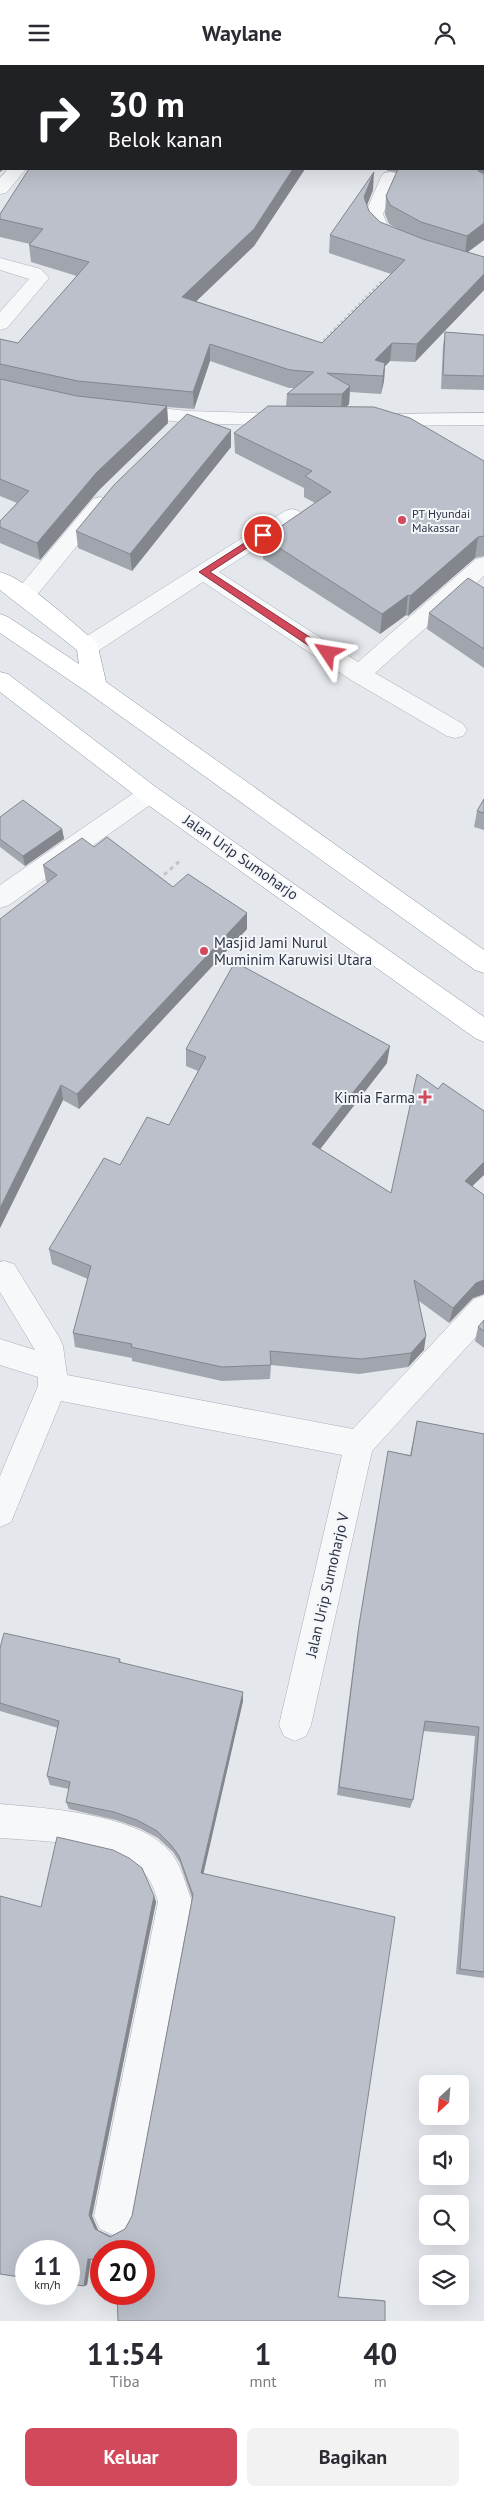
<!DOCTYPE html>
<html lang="id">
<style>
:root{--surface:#fff;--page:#f2f2f3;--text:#2b2b33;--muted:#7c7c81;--accent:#d1495b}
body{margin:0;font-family:"PT Sans",sans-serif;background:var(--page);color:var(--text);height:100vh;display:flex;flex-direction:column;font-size:19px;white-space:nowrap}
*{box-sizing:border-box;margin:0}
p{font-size:16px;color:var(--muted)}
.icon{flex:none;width:28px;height:28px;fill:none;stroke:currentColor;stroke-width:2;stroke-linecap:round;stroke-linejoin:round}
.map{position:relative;height:2256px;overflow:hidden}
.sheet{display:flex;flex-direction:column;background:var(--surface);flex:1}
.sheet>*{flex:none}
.hud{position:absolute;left:0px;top:0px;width:485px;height:105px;box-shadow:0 5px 20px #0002;background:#202124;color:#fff;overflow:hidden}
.needle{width:32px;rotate:206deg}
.buttons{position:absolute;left:419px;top:2010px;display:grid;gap:10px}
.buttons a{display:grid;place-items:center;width:50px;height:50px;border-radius:8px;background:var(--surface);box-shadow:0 5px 20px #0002;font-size:25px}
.speed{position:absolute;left:15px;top:2175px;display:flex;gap:10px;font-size:25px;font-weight:700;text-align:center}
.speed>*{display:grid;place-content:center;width:65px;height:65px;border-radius:50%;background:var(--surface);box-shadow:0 5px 20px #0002;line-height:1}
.speed small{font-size:12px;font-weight:400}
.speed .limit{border:8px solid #d22;background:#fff;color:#111}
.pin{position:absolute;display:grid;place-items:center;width:42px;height:42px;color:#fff;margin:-21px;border:2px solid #fff;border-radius:50%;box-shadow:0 1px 5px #0007}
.me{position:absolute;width:55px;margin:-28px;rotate:303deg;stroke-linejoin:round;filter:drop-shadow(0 0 4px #0008)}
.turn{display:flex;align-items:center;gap:18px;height:105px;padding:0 25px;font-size:22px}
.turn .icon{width:65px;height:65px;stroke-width:2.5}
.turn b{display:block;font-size:35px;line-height:42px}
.eta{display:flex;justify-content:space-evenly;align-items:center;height:85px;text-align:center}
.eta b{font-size:30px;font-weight:800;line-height:35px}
.cta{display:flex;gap:10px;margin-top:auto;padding:10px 25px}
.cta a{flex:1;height:58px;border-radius:8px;background:var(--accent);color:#fff;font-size:20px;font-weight:800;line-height:58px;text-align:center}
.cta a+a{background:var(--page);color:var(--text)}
header{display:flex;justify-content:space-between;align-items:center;height:65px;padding:0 25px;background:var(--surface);font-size:22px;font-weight:800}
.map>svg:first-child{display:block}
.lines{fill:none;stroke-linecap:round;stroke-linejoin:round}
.lane-casing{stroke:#a9aeb7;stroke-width:1}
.street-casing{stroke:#a9aeb7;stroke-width:1}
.highway-casing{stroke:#8b94a3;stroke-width:1}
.path-far1{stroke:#c2c5cb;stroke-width:2.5;stroke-dasharray:2.5 2.5;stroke-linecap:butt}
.path{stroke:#c2c5cb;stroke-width:3;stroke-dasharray:4 4;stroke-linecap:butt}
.lane{fill:#f7f8fa;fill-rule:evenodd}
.street{fill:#f7f8fa;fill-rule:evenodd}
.highway{fill:#fff;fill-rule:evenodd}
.wall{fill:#a1a5ae}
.shaded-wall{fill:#83868d}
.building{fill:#bbc0ca;stroke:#83868d}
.route{fill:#d1495b;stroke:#882f3b}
.poi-dot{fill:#d1495b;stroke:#f4f6f9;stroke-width:2}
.labels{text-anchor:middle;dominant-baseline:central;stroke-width:4;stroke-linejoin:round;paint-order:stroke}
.far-poi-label{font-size:12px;fill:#2b3445;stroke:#f4f6f9;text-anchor:start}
.street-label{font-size:15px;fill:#2b3445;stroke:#f4f6f9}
.poi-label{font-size:15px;fill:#2b3445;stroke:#f4f6f9;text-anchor:start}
</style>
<header><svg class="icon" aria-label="menu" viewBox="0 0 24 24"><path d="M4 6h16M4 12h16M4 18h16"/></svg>Waylane<svg class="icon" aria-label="person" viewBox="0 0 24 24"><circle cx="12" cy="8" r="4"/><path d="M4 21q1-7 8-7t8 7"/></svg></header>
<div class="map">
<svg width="484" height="2256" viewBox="0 0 484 2256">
<rect width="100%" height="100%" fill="#e4e7ec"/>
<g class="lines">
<defs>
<path id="lane" d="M292 444 299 446 303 451 299 456 219 507 358 597 476 494 484 492V511L375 608 463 659 467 665 463 671 455 673 447 671 351 615 203 517 95 588 87 590 79 588 76 582 79 576 285 446Z"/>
<path id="street" d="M8 104H26L6 128 0 129V113Z
M390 107 396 108 399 112 383 149 388 162 407 170 409 174 407 178H393L373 169 365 149 381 112 384 108Z
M0 193 41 204 49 213 7 263 0 265V247L29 214 0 205Z
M129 340 189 346 288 349 295 350 298 355 295 360 288 361 189 358 122 350 119 346 122 342Z
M484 348V360L376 361 369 360 366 355 369 350 376 349Z
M100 432 107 434 111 439 107 444 32 536 24 538 16 536 13 531 16 526 93 434Z
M149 720 157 723 161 729 157 735 9 840 0 843V820L141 723Z
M4 1196 14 1199 59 1272 63 1281 67 1310 353 1364 474 1234 484 1230V1263L372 1386 311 1660 306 1671 295 1676 284 1671 279 1660 342 1390 61 1336 11 1457 0 1462V1411L38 1321V1312L0 1300V1274L35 1285 0 1227V1197Z
M0 1739C46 1743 141 1749 171 1788 182 1801 186 1821 192 1837L132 2151 126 2164 113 2170 100 2164 94 2151 158 1837C155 1827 152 1817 145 1809 116 1777 41 1776 0 1773Z"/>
<path id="highway" d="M0 507C27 514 72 558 95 576L98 582 106 617 484 885V908L475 905 87 627 0 568V549L8 552 79 599 77 585 0 525Z
M0 607 8 609 157 723 484 952V977L475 973 141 735 0 627Z"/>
</defs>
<use href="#lane" class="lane-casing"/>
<use href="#street" class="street-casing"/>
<use href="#highway" class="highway-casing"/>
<path class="path-far1" d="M320 279 382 216"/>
<path class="path" d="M158 815 181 795"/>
<use href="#lane" class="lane"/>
<use href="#street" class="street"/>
<use href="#highway" class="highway"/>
</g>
<path class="wall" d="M484 0V175L468 187 484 192V225L415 297 390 296 385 301 384 316 381 329 350 327 349 339 346 342 484 396V491L475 493 408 551 406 550 380 569 263 494 264 473 315 438 304 432V423L235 388 234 368 286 341 287 329 294 323H289L210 296 194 344 167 342 168 358 99 425 40 495 0 478V456L17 438 0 431V274L18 278 77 211 31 197 29 180 30 179 0 172V149L29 104H305L254 181 196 236 322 278 391 209 329 188 330 170 373 125 367 140 369 146 380 157 400 165 389 159 385 149 386 131 397 107 387 106V104H484Z
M445 267 484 270V325L441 324 443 281Z
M231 365V382L132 506 78 483 76 466Z
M484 523V603L427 564 429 548Z
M484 734V765L474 762 477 746Z
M0 752 62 764 64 774 25 801 0 782Z
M94 782 173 822 247 864 79 1044 63 1035 0 1163 48 818 46 816 43 800Z
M186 984 387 998 320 1084 391 1128 472 1121 484 1130V1229L473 1233 449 1258 419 1236 424 1285 408 1302 359 1309 271 1300 270 1314 222 1316 132 1296V1293L75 1282 73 1268 88 1214 52 1199 49 1184 120 1100 169 1060 198 1006 186 1001Z
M484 1255V1283L475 1276 478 1262Z
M417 1356 484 1369V1913L456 1909 475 1671 423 1666 413 1735 410 1743 337 1730 357 1571 388 1386 410 1390Z
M0 1583 120 1594 121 1598 243 1636 203 1809 338 2232 382 2235 385 2236V2256L144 2186 91 2195 87 2220 84 2221 41 1842 154 1831 156 1837 92 2151 98 2165 111 2171 125 2164 132 2151 192 1833 180 1798 173 1787 158 1773 139 1763 116 1755 69 1744 66 1737 69 1724 50 1720 47 1711 58 1663 0 1646Z"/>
<path class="shaded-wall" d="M218 0H231L230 1H217Z
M362 0H373L372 1H361Z
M1 86V104H4L0 107V88Z
M484 97V113L478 106 479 104H484Z
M293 104H305L254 181 183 249 182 232Z
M374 107 373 125 363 150 364 132Z
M484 158V175L465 189 467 171Z
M484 209V225L415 297 417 279Z
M392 278 390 296 385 301 384 316 381 329 383 311 375 295Z
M210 279V296L194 344 193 327Z
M350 321 349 339 341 347 342 329Z
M167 341 168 358 99 425 40 495 37 478 97 407Z
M231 365V382L132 506 130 489Z
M478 472 475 493 408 551 410 531Z
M408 530 406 550 380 569 382 549Z
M62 764 64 774 25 801 23 791Z
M247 848V864L79 1044 77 1029Z
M390 981 387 998 311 1096 312 1079Z
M61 1020 63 1035 0 1163V1143Z
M484 1097V1110L461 1132 465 1116Z
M484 1215V1229L473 1233 449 1258 453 1243 476 1218Z
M426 1271 424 1285 408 1302 411 1288Z
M243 1627V1636L202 1815 201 1808Z
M154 1831 156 1837 92 2151 98 2165 112 2172H110L95 2164 89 2150Z
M88 2194H91L87 2220 84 2221Z"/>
<path class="building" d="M0 0H218L217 1H1V86L0 88V48L1 47 0 42Z
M319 0H362L361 1H318Z
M450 0H484V98V1H449Z
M29 104H293L254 164 182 232 322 278 405 195 330 170 374 107 364 132 369 146 380 157 423 174 484 192V209L417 279 392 278 375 295 385 298 383 311 327 308 350 321 342 329H287L314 307 290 305 210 279 193 327 78 316 0 299V274L18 278 89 197 29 180 43 164 0 154V149Z
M398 104H479L478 106 484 109V158L467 171 421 157 390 140 386 131Z
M445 267 484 270V311L443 310Z
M0 314 77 331 167 341 97 407 37 478 0 462V456L29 426 0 414Z
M268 341 374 342 410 353 484 396V471L478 472 410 531 408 530 382 549 264 473 331 427 305 411 312 406 234 368Z
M187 349 231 365 130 489 76 466 114 420Z
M468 513 484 523V584L429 548Z
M484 734V748L477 746Z
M23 735 62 764 23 791 0 774V752Z
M107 772 173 822 188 809 247 848 77 1029 61 1020 0 1143V854L57 810 43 800 82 773 94 782Z
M235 897 390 981 312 1079 391 1128 417 1009 438 1024 443 1018 484 1046V1097L465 1116 484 1130V1215L476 1218 453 1243 414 1215 426 1271 411 1288 361 1294 270 1286 271 1300 222 1302 131 1282 132 1279 73 1268 91 1201 49 1184 104 1093 120 1100 147 1052 169 1060 206 992 186 984Z
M484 1255V1266L478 1262Z
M417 1356 484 1369V1907L460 1904 479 1662 425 1656 413 1735 339 1722 359 1560 388 1386 411 1391Z
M4 1568 120 1594 119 1597 243 1627 201 1808 395 1852 338 2232 385 2236V2256H118L117 2229H144V2186H101V2195L88 2194 84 2221 69 2219V2186H26V2213L0 2209V1831L41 1842 57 1772 113 1785 129 1793 142 1803 154 1831 89 2150 95 2164 110 2172 125 2164 132 2151 193 1830 179 1791 171 1780 157 1766 137 1755 114 1747 66 1737 70 1717 47 1711 59 1656 0 1638V1583Z"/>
<path class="route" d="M260 468 267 470 210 507 331 586V591H324L199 507Z"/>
<g class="poi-dot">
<circle cx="402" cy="455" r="5"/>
<circle cx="204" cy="886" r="5"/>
<path d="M422.5 1024.5h5v5h5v5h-5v5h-5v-5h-5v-5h5z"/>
</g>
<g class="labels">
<g class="far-poi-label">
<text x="412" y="448">PT Hyundai<tspan x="412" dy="14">Makassar</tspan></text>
</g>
<g class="street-label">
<text transform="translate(241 792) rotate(35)">Jalan Urip Sumoharjo</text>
<text transform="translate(327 1520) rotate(-77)">Jalan Urip Sumoharjo V</text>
</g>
<g class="poi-label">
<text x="214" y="877">Masjid Jami Nurul<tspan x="214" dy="17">Muminim Karuwisi Utara</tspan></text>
<text x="415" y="1032" text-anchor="end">Kimia Farma</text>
</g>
</g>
</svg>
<div class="buttons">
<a><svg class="needle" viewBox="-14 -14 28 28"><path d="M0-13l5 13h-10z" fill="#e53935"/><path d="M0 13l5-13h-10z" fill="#7c7c81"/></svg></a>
<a><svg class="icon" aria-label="sound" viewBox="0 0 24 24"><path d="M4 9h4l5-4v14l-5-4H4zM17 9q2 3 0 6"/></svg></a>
<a><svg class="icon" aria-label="search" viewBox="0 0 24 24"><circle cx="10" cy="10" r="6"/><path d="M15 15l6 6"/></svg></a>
<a><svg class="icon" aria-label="layers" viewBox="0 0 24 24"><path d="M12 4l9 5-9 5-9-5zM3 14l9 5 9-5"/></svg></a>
</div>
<div class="speed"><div>11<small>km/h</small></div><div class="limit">20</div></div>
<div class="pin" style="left:263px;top:470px;background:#d93025"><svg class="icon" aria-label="arrive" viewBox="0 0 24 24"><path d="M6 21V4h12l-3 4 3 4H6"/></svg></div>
<svg class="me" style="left:328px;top:588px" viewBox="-20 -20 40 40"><path d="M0-17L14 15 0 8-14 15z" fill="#d1495b" stroke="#fff" stroke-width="4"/></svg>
<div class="hud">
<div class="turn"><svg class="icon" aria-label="right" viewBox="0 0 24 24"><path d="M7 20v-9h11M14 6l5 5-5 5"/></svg><div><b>30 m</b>Belok kanan</div></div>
</div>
</div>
<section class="sheet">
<div class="eta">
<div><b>11:54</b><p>Tiba</p></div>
<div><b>1</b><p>mnt</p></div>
<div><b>40</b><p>m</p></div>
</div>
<div class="cta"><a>Keluar</a><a>Bagikan</a></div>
</section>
